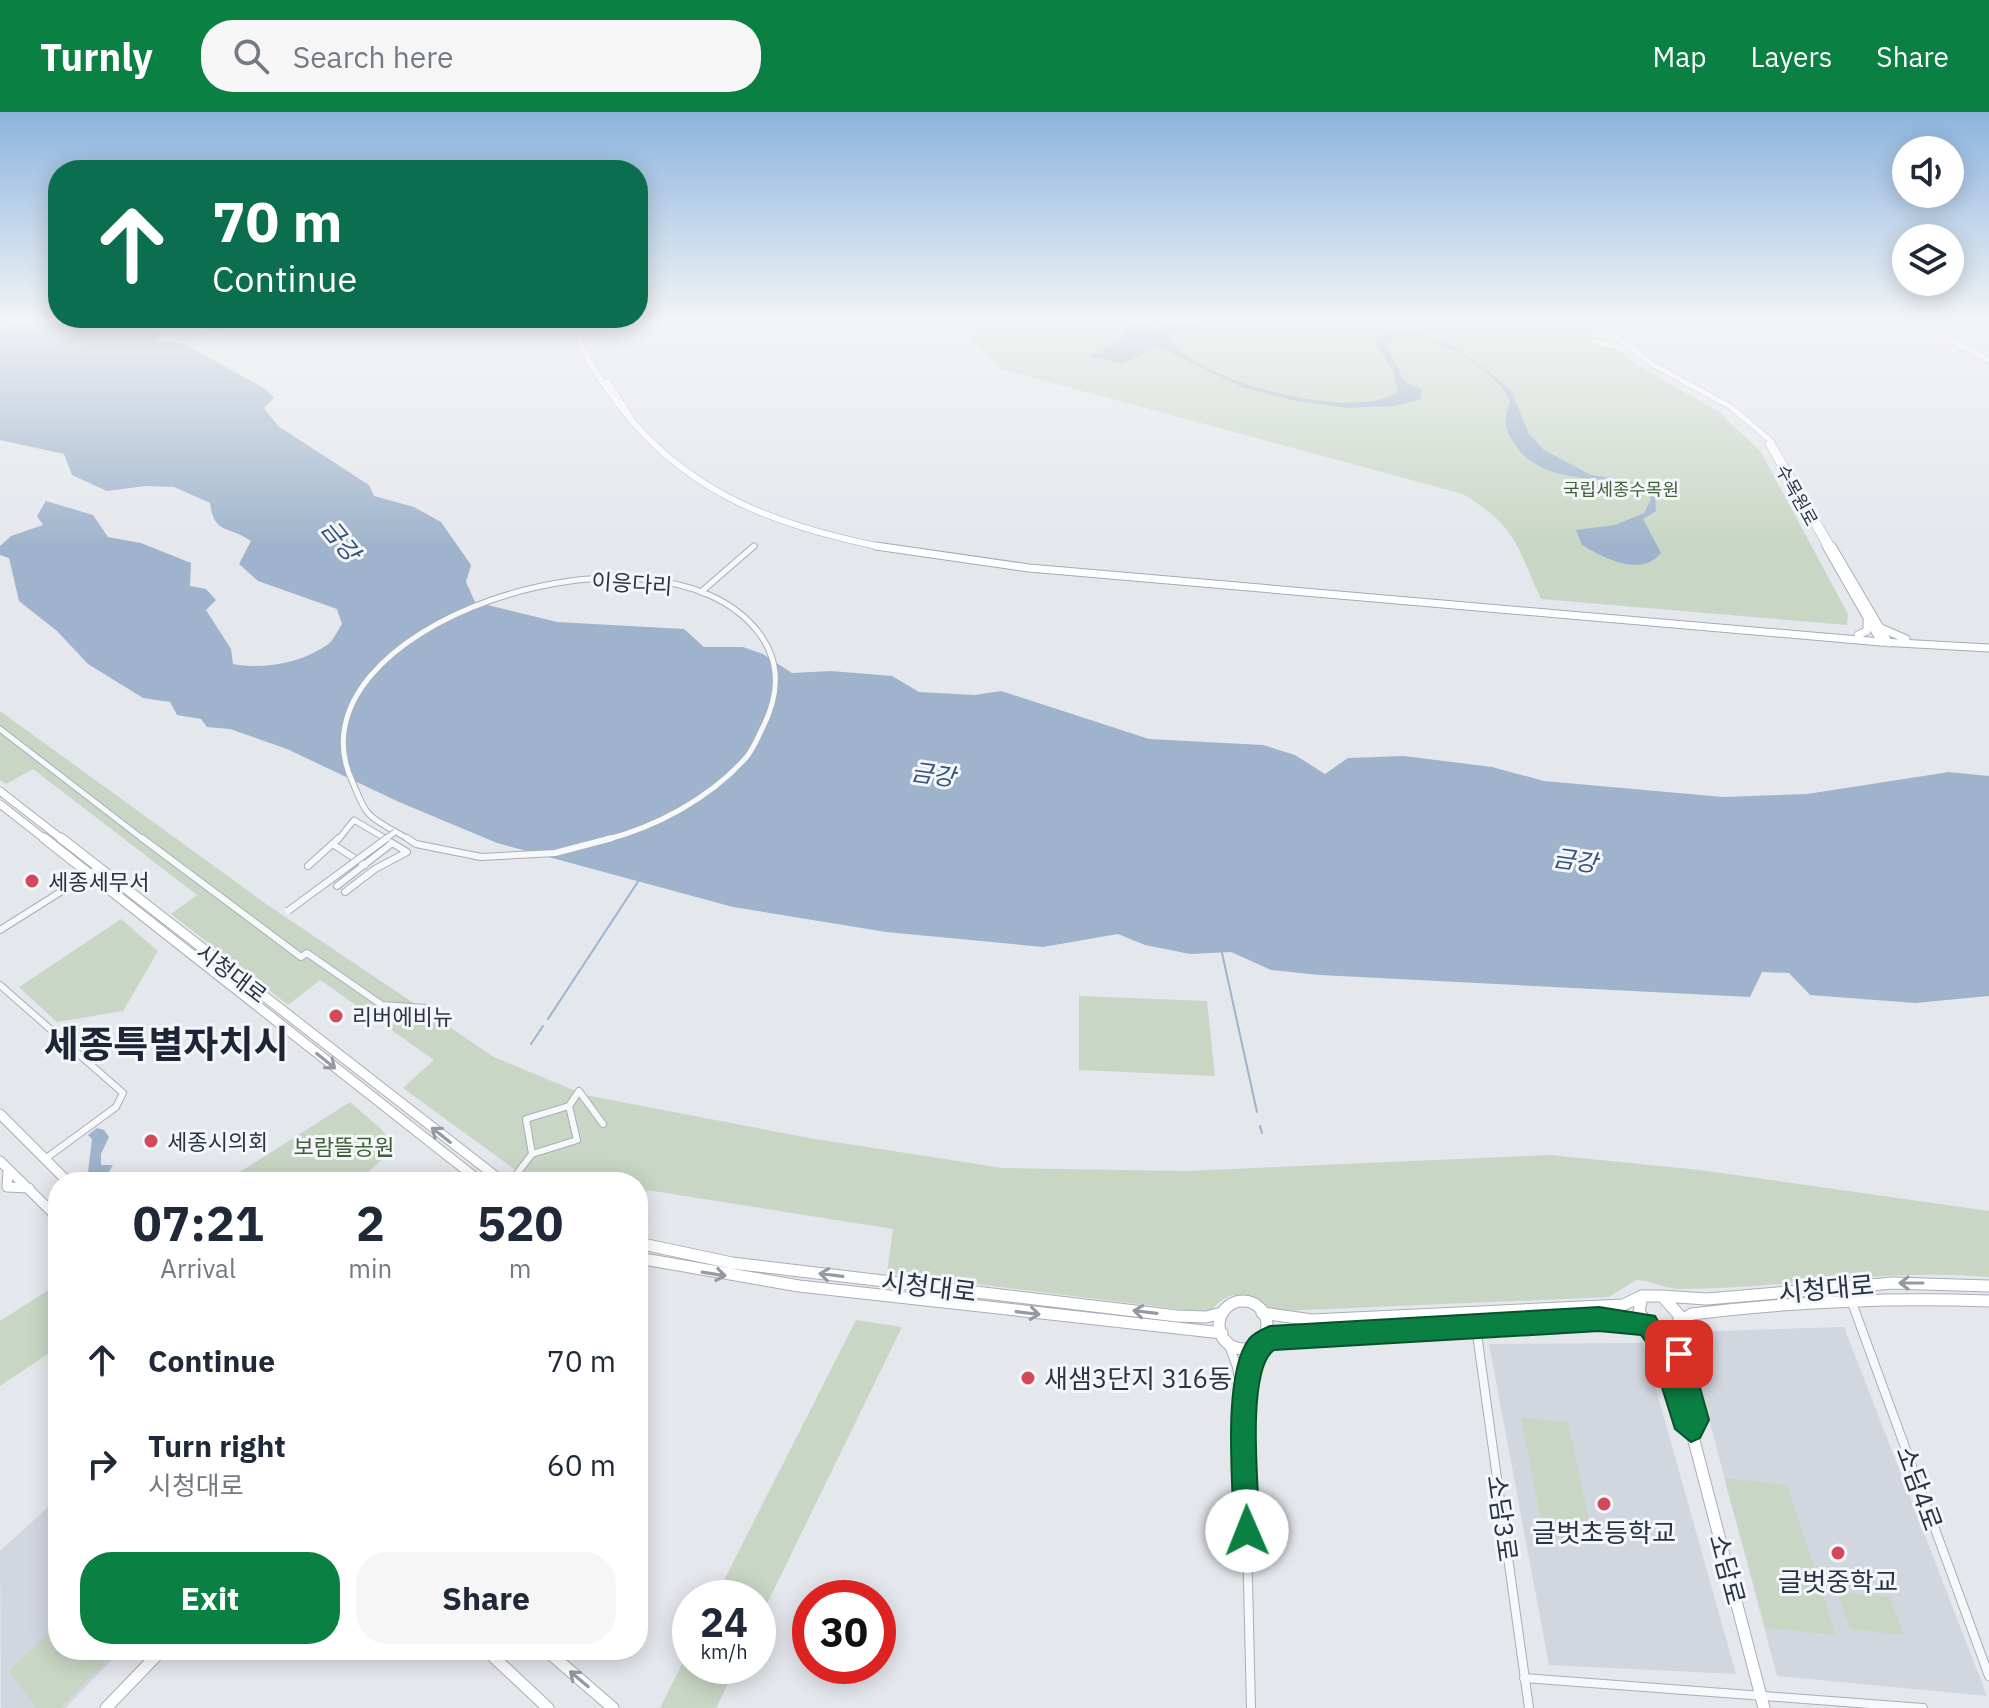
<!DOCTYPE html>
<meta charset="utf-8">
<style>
:root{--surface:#fff;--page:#f6f6f7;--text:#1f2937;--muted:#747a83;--accent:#0b8043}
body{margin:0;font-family:"IBM Plex Sans","Noto Sans KR",sans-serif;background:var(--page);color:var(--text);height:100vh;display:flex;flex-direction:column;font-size:30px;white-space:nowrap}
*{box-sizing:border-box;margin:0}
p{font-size:26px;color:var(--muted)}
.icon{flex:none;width:44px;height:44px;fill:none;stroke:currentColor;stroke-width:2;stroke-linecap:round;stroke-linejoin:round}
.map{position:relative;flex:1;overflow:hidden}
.drawer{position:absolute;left:48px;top:1060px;width:600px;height:488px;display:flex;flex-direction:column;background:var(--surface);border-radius:32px;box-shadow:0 4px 20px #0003}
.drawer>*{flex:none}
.top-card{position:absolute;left:48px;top:48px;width:600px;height:168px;border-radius:32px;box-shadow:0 4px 20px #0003;background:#0b6e4f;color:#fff;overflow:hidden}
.buttons{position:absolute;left:1892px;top:24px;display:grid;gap:16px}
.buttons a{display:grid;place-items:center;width:72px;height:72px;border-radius:50%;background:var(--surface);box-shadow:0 4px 20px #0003;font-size:40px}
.speed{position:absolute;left:672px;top:1468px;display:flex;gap:16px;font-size:40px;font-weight:700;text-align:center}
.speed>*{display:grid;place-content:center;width:104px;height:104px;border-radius:50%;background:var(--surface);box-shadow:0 4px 20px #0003;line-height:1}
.speed small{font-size:20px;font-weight:400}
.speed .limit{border:12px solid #d22;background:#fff;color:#111}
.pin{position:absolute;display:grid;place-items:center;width:68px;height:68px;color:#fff;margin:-34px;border-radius:16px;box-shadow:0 4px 12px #0006}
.me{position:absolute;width:88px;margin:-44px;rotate:359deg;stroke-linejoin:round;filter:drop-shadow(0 0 6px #0008)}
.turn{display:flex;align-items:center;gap:28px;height:168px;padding:0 32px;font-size:36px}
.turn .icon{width:104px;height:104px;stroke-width:2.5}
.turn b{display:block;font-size:56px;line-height:68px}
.eta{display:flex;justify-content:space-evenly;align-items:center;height:136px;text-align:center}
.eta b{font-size:48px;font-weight:700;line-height:56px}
.action{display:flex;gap:16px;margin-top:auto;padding:16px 32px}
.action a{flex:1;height:92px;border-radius:32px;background:var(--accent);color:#fff;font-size:32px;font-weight:700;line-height:92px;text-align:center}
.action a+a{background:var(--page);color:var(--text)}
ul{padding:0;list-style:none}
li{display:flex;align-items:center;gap:24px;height:104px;padding:0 32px}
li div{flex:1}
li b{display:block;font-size:30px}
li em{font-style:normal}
header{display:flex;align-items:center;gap:48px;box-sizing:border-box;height:112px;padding:0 40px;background:var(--accent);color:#fff}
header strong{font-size:38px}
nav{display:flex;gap:44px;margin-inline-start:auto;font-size:28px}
.search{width:560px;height:72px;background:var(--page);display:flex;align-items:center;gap:20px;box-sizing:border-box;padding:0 28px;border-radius:32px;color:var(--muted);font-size:30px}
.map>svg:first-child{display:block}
.built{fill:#d2d6de}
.green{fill:#c9d6c5}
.water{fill:#9fb4cc}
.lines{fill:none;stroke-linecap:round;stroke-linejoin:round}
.stream{stroke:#9fb4cc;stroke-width:2}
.street-far2-casing{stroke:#a9aeb7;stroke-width:7}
.street-far1-casing{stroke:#a9aeb7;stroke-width:8}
.street-casing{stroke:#a9aeb7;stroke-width:10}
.secondary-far3-casing{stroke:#a9aeb7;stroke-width:6}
.secondary-far2-casing{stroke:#a9aeb7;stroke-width:9}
.secondary-far1-casing{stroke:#a9aeb7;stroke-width:11}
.secondary-casing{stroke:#a9aeb7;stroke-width:13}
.primary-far1-casing{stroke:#a3abb8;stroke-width:7}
.primary-casing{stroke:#a3abb8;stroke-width:9}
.street-far2{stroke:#f7f8fa;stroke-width:5}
.street-far1{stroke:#f7f8fa;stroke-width:6}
.street{stroke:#f7f8fa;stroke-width:8}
.secondary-far3{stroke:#fff;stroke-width:5}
.secondary-far2{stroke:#fff;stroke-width:7}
.secondary-far1{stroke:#fff;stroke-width:9}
.secondary{stroke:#fff;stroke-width:11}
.primary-far1{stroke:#fff;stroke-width:6}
.primary{stroke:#fff;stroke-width:7}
.street-bridge-far1-casing{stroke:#a9aeb7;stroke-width:7;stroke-linecap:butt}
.street-bridge-casing{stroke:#a9aeb7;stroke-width:8;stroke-linecap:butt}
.street-bridge-far1{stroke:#f7f8fa;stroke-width:5}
.street-bridge{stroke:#f7f8fa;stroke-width:6}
.oneway{stroke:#959aa2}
.route{fill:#0b8043;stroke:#07532c;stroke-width:2}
.poi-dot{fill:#d1495b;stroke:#f4f6f9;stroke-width:3}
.labels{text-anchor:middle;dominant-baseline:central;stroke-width:6;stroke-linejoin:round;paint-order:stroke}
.far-park-label{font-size:18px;fill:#3f6138;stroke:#f4f6f9}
.far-street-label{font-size:18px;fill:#2b3445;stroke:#f4f6f9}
.street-label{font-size:22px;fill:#2b3445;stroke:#f4f6f9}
.poi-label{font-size:22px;fill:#2b3445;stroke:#f4f6f9;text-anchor:start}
.park-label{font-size:22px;fill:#3f6138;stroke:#f4f6f9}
.water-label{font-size:24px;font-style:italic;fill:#34527a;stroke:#f4f6f9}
.near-street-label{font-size:26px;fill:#2b3445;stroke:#f4f6f9}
.near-poi-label{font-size:26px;fill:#2b3445;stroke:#f4f6f9}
.town-label{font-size:38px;font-weight:bold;fill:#1d2536;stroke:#f4f6f9}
</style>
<header>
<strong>Turnly</strong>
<div class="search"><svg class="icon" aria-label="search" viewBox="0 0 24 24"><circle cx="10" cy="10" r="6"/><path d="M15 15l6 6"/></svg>Search here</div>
<nav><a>Map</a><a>Layers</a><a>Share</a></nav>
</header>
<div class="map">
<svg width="1989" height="1596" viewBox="0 0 1989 1596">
<rect width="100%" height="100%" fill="#e4e7ec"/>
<path class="built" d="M1844 1215 1987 1584 1777 1564 1686 1220Z
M1643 1231 1736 1562 1549 1553 1489 1232Z
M58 1386V1538H122L65 1596H1L0 1439Z"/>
<path class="green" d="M978 209H1584L1634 251 1719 300 1761 340 1848 502 1847 513 1541 487C1516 433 1518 416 1463 382L1001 257 973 229V214Z
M0 599 269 794 494 945 585 983 809 1026 1003 1056 1186 1059 1550 1043 1700 1058 1989 1099V1165C1880 1156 1784 1177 1677 1177 1663 1176 1650 1168 1636 1168L1609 1185 1281 1199C1254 1200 1240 1164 1212 1198L1194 1199 887 1161 893 1117 647 1078 638 1100V1070H532L403 976 434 948 320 868 288 893 171 802 197 783 33 657 6 672 0 668Z
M121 807 158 839 123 899 57 910 19 875Z
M1079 884 1207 889 1215 964 1079 958Z
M350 990 379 1015 396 1035 357 1070H224Z
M58 1172V1235L0 1274V1209Z
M856 1208 902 1215 758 1510V1486H715Z
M1521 1306 1568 1310 1594 1429 1544 1424Z
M1724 1366 1787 1373 1836 1523 1766 1516Z
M1837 1480 1890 1485 1903 1523 1850 1517Z
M58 1512V1538H117L60 1596H36L9 1559Z
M690 1536V1554H737L716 1596H660Z"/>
<path class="water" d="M0 209H132L162 223 156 230 183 231 267 278 274 286 264 296 278 314 369 373 374 384 414 395 441 410 471 453 466 470 475 490 557 510 684 517 704 535H743L763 542 792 561 831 559 892 564 919 580 975 583 1001 579 1149 627 1263 633 1295 643 1325 662 1348 646 1404 644 1492 655 1544 669 1723 685 1807 682 1949 660 1989 664V884L1915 891 1810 883 1789 861 1762 860 1750 885 1320 863 1271 858 1231 840 1190 842 1145 833 1118 822 1043 835 886 820 733 795 497 731 399 690 287 637 230 617 207 615 201 607 177 603 170 590 143 586 88 552 57 519 19 489 9 446 0 443V434L11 424 43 413 37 404 46 389 93 403 108 425 141 431 191 451 190 474 206 477 216 488 206 498 231 537 233 552C262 558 302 551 327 533 333 529 338 518 342 512L337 497 258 469 239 452 251 429C228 413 214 423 210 391L174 375 145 374 107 379 72 363 64 342 0 328Z
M1123 209H1153L1151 212 1156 215 1178 209H1263C1242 214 1181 210 1169 227 1196 269 1356 312 1398 279L1393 259 1375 231 1379 224 1408 219 1447 231 1493 263 1512 280 1529 322 1544 338 1591 363 1628 368 1655 382 1656 399 1643 407 1661 441C1641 466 1604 446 1582 433L1576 418 1615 413 1644 401 1651 387C1632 352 1548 386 1513 330 1503 314 1505 305 1510 289 1497 257 1419 208 1386 232L1404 269 1422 278 1420 288 1394 294 1345 296 1291 288 1242 275 1159 235 1121 252 1089 244 1117 232 1127 215Z
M97 1016 104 1018 109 1025 101 1042V1053H113L107 1063 87 1070 84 1066 88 1060 92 1027 88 1023Z"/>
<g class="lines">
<path class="stream" d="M165 232 245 209
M1222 841 1257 1000
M548 907 639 768
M531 932 543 914
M1260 1014 1262 1021"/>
<defs>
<path id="street-far2" d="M701 480 754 434
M0 617 144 728
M338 728 354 708 388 728
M410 728C397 720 380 713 369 702 362 695 357 680 353 671 278 516 659 389 759 521 782 552 779 584 762 617 757 627 752 640 744 648 708 687 656 715 605 728"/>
<path id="street-far1" d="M142 726 301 845 307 841 382 893 426 896
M407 726 416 732 481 745 555 741 612 726
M334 733 365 753
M308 754 339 726
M337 774 391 732
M345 780 375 757 407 740 384 726
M0 818 97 757
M0 873 123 981 116 995 45 1047
M532 1042 526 1007 569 994
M512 1068 532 1042 577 1028 569 994 579 979 603 1012"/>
<path id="street" d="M1851 1188 1989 1564
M1476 1215 1529 1596
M1227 1228 1237 1255 1244 1298
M1524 1566 1923 1596
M1251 1596 1244 1302 1249 1254 1258 1234"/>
<path id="secondary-far3" d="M1597 209 1652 252 1731 295 1771 329 1833 436
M1912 209 1989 248
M0 214 16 209
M1594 229 1624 237
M1768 332 1827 436"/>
<path id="secondary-far2" d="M1826 434 1881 530
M1832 434 1889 531
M1883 517 1906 527
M1858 523 1867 519V509
M0 679 63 728
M0 692 46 728"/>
<path id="secondary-far1" d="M44 726 481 1070
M61 726 503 1070
M0 1002 68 1070
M0 1049 58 1106
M8 1059 7 1075 29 1076"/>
<path id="secondary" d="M638 1131 732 1151 1177 1204 1206 1205 1222 1201
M638 1146 799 1174 1222 1221
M1662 1184 1707 1187 1893 1171 1989 1174
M1219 1213a24 24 0 1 1 48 0a24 24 0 1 1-48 0Z
M1262 1201 1312 1208 1623 1193 1642 1184
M1679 1210 1692 1202C1790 1190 1890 1185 1989 1189
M1677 1215 1666 1221 1651 1216 1639 1200 1642 1184H1662L1679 1203V1242L1697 1308 1691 1317
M1651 1216 1678 1294 1691 1317 1764 1596
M1264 1229C1301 1215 1341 1223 1379 1221 1469 1217 1557 1201 1647 1212
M486 1538 548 1596
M546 1538 613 1596
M106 1596 162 1538"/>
<path id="primary-far1" d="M576 209C576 233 593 256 606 275 676 378 768 412 886 436
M608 270 632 308"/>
<path id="primary" d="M876 434 1029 456 1881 530 1989 536"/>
</defs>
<use href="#street-far2" class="street-far2-casing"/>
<use href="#street-far1" class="street-far1-casing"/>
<use href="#street" class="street-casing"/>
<use href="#secondary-far3" class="secondary-far3-casing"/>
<use href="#secondary-far2" class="secondary-far2-casing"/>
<use href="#secondary-far1" class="secondary-far1-casing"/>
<use href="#secondary" class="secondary-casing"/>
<use href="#primary-far1" class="primary-far1-casing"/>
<use href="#primary" class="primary-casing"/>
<use href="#street-far2" class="street-far2"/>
<use href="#street-far1" class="street-far1"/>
<use href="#street" class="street"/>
<use href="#secondary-far3" class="secondary-far3"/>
<use href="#secondary-far2" class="secondary-far2"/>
<use href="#secondary-far1" class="secondary-far1"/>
<use href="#secondary" class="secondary"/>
<use href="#primary-far1" class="primary-far1"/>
<use href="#primary" class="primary"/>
<defs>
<path id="street-bridge-far1" d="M384 728 395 720"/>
<path id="street-bridge" d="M288 799 387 726"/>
</defs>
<use href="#street-bridge-far1" class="street-bridge-far1-casing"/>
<use href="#street-bridge" class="street-bridge-casing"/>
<use href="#street-bridge-far1" class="street-bridge-far1"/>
<use href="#street-bridge" class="street-bridge"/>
</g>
<defs><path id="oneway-shaft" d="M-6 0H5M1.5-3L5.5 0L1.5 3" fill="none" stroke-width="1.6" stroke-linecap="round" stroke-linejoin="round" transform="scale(2)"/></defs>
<g class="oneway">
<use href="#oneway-shaft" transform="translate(326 949) rotate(39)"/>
<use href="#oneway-shaft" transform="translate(441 1023) rotate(-142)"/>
<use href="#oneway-shaft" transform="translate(714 1162) rotate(9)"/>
<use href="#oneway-shaft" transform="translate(831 1163) rotate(-173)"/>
<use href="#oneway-shaft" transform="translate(1911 1171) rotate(-180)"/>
<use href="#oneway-shaft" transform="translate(1145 1200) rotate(-173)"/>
<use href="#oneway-shaft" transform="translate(1028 1201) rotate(7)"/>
<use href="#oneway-shaft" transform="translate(579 1567) rotate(-140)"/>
</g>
<linearGradient id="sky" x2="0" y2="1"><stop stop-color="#8bb4dd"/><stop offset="0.48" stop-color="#f3f4f6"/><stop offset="1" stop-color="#f3f4f6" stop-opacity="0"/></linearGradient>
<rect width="1989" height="433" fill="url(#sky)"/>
<path class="route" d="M1599 1195 1655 1204 1672 1233 1679 1230 1688 1233 1709 1308 1700 1326 1691 1330 1675 1317 1649 1234 1641 1223 1599 1219 1274 1238C1245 1258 1259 1383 1260 1419L1256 1429 1247 1433 1238 1429 1234 1419C1233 1373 1222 1263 1249 1227 1254 1221 1263 1217 1270 1214Z"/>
<g class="poi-dot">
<circle cx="32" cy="769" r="8"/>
<circle cx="336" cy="904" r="8"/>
<circle cx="151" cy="1029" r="8"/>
<circle cx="1028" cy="1266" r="8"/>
<circle cx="1604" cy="1392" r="8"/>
<circle cx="1838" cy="1441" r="8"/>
</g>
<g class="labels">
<g class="far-park-label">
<text x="1621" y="377">국립세종수목원</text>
</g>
<g class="far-street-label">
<text transform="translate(1797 383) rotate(61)">수목원로</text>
</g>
<g class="street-label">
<text transform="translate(632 471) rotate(4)">이응다리</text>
<text transform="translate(232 861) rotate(37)">시청대로</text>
</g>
<g class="poi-label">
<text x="48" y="769">세종세무서</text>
<text x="352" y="904">리버에비뉴</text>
<text x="167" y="1029">세종시의회</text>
</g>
<g class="park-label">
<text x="344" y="1034">보람뜰공원</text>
</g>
<g class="water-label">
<text transform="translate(341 428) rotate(51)">금강</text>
<text transform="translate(933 662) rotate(8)">금강</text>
<text transform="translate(1575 748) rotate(8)">금강</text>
</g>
<g class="near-street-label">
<text transform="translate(929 1174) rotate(7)">시청대로</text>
<text transform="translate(1826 1176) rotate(-5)">시청대로</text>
<text transform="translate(1920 1376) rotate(70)">소담4로</text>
<text transform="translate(1503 1406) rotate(82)">소담3로</text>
<text transform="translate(1728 1457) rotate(75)">소담로</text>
</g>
<g class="near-poi-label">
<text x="1044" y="1266" text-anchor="start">새샘3단지 316동</text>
<text x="1604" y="1420">글벗초등학교</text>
<text x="1838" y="1469">글벗중학교</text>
</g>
<g class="town-label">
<text x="166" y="931">세종특별자치시</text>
</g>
</g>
</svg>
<div class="buttons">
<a><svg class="icon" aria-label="sound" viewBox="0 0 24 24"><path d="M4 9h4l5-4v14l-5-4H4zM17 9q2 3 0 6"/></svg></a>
<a><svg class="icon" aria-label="layers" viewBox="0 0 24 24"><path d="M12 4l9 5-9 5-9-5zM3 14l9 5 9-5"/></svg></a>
</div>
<div class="speed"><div>24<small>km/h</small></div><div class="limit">30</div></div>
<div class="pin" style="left:1679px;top:1242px;background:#d93025"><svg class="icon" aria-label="arrive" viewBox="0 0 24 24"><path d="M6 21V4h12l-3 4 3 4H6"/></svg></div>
<svg class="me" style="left:1247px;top:1419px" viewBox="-20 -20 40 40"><circle r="19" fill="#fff"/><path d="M0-13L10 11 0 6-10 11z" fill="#0b8043"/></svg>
<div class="top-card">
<div class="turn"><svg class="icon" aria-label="ahead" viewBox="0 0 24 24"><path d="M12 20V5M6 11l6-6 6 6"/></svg><div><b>70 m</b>Continue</div></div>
</div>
<section class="drawer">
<div class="eta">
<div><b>07:21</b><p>Arrival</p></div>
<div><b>2</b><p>min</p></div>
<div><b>520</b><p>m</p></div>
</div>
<ul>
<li><svg class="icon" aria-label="ahead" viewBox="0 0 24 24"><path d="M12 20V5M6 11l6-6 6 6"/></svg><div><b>Continue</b></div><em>70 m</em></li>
<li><svg class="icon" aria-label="right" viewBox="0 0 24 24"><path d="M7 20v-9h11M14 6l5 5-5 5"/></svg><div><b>Turn right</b><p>시청대로</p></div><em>60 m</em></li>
</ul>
<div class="action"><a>Exit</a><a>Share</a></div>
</section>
</div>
